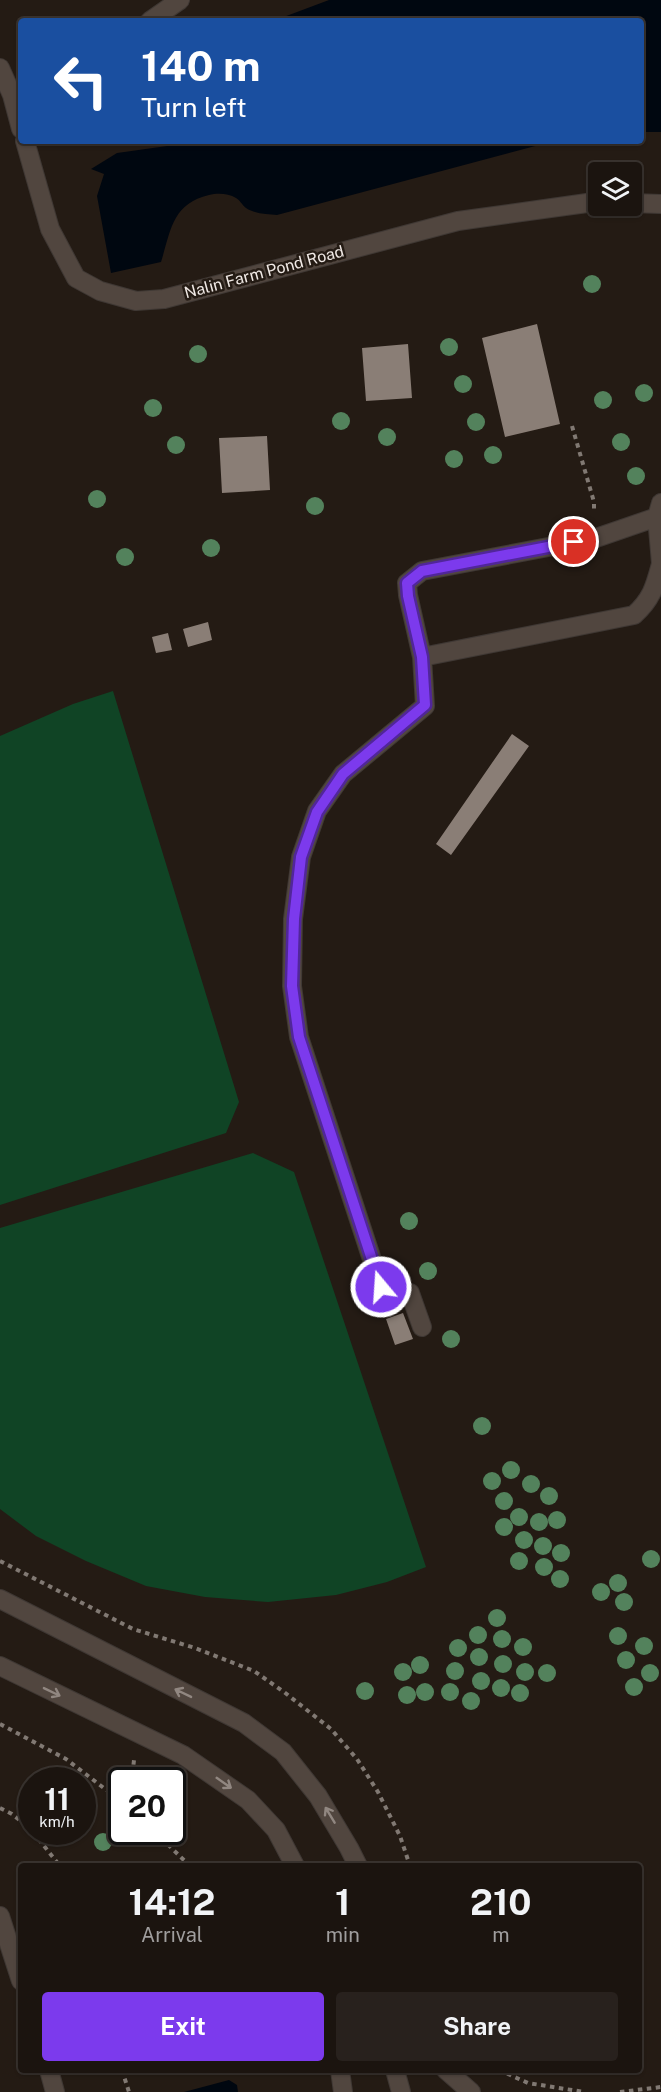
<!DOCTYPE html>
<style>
:root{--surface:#1b140f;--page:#28211d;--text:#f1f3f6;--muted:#a09e9e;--line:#39332f;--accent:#7c3aed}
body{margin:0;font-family:"Public Sans",sans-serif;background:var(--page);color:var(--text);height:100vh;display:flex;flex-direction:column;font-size:22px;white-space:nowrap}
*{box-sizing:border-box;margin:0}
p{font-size:20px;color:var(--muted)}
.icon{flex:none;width:33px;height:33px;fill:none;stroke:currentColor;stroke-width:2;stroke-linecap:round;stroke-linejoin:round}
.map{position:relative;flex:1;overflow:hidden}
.sheet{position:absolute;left:18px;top:1863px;width:624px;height:210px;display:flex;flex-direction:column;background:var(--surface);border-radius:6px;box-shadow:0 2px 4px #0004,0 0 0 2px var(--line)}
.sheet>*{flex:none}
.banner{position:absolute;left:18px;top:18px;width:626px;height:126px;border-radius:6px;box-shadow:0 2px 4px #0004,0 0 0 2px var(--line);background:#1a4fa0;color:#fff;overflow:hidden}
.buttons{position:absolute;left:588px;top:162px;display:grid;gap:12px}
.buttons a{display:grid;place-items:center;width:54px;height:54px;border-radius:6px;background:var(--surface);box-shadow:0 2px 4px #0004,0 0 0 2px var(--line);font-size:30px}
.speed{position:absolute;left:18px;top:1767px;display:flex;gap:12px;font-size:30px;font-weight:700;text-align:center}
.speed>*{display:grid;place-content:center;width:78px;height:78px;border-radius:50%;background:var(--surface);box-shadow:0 2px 4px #0004,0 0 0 2px var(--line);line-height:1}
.speed small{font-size:15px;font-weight:400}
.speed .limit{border:3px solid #111;border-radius:9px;background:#fff;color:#111}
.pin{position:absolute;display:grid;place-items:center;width:51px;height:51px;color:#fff;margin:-26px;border:3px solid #fff;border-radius:50%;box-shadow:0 2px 6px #0007}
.me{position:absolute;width:66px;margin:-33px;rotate:342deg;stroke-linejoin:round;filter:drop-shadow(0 0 4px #0008)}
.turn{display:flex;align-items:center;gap:21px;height:126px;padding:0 24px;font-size:27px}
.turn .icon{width:78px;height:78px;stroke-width:2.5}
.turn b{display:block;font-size:42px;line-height:51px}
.eta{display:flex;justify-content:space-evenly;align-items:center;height:102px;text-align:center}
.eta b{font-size:36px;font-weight:700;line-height:42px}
.action{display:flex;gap:12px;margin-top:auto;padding:12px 24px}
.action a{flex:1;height:69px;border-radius:6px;background:var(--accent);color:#fff;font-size:24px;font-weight:700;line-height:69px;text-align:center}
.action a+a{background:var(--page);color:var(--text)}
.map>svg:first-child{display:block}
.green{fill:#104425}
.water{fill:#000710}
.building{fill:#8a7e76}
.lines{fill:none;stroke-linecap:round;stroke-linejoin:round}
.minor-casing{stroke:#3f3834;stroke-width:20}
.path{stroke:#817973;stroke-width:4;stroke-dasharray:4.5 4.5;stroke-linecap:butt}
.minor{stroke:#51463f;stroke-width:18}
.tree{fill:#53825c}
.oneway{stroke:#918781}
.route-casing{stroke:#51269a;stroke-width:15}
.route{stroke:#7c3aed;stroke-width:10}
.labels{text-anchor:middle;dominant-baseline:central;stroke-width:5;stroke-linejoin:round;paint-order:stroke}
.street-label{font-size:16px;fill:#f0e9e5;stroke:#241b14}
</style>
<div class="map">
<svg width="661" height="2092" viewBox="0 0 661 2092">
<rect width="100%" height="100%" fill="#241b14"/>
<path class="green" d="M113 691 239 1102 226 1133 0 1205V736L73 704Z
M253 1153 294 1172 426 1567 387 1582 336 1595 268 1602 205 1597 146 1586 86 1561 36 1536 0 1509V1228Z"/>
<path class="water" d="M329 0H661V132H641L640 21H273Z
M203 141H554L277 215C267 214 255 214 246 208 242 205 240 200 236 198 228 193 217 193 209 195 172 204 171 230 161 262L111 273 97 196 104 174 91 169 117 153Z
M229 2080 237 2085 238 2092H184Z"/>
<path class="building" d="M537 324 560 424 505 437 482 338Z
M408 344 412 398 366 401 362 348Z
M267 436 270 490 222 493 219 438Z
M208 622 212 640 188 647 183 629Z
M168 633 172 650 156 653 152 637Z
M512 734 529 746 451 855 436 844Z
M403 1313 413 1339 395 1345 386 1319Z"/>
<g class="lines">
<defs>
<path id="minor" d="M150 21 180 0
M0 68 12 95 21 129
M25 141 50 229 76 278 100 291 136 301 164 299 458 221 587 203H598
M632 203 661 204
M657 517 661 563
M422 657 634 615C652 599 655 586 661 564
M422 1327 410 1293 381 1287 299 1037 292 986 293 919 301 857 317 811 343 774 425 706 422 657 408 595 407 583 422 571 596 538 657 517 661 503
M0 1599 244 1723 283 1752 318 1796 349 1848 358 1866
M0 1666 183 1755 248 1800 276 1830 295 1866
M0 1916 21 1981
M49 2070 55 2092
M340 2070 343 2092
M395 2070 401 2092
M446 2070 471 2092"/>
</defs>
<use href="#minor" class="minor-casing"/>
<path class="path" d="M572 426 594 502V513
M0 1561 133 1629 195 1648 254 1671 284 1692 331 1729 357 1759 378 1792 400 1836 410 1866
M0 1724 66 1759 122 1802
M125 1780 133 1769 134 1760 132 1759
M112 1794 122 1784
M0 1808 12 1814 32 1830
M33 1832 60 1866
M155 1832 190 1866
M122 2070 129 2092
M499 2070 528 2083 584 2092
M620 2092 661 2087"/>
<use href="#minor" class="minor"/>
</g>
<g class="tree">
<circle cx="592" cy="284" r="9"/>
<circle cx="449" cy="347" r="9"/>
<circle cx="198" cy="354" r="9"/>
<circle cx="463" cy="384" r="9"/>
<circle cx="644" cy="393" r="9"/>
<circle cx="603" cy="400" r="9"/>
<circle cx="153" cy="408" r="9"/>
<circle cx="341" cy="421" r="9"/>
<circle cx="476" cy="422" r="9"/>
<circle cx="387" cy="437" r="9"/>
<circle cx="621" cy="442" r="9"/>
<circle cx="176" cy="445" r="9"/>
<circle cx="493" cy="455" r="9"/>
<circle cx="454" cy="459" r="9"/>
<circle cx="636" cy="476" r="9"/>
<circle cx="97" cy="499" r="9"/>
<circle cx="315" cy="506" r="9"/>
<circle cx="211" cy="548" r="9"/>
<circle cx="125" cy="557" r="9"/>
<circle cx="409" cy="1221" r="9"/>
<circle cx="428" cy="1271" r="9"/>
<circle cx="451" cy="1339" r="9"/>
<circle cx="482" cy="1426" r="9"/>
<circle cx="511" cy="1470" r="9"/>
<circle cx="492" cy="1481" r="9"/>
<circle cx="531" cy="1484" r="9"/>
<circle cx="549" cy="1496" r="9"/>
<circle cx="504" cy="1501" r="9"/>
<circle cx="519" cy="1517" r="9"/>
<circle cx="557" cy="1520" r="9"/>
<circle cx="539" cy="1522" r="9"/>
<circle cx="504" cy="1527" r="9"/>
<circle cx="524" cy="1540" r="9"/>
<circle cx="543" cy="1546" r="9"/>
<circle cx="561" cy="1553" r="9"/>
<circle cx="651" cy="1559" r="9"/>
<circle cx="519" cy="1561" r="9"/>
<circle cx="544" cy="1567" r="9"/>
<circle cx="560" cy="1579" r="9"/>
<circle cx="618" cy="1583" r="9"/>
<circle cx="601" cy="1592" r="9"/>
<circle cx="624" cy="1602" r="9"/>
<circle cx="497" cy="1618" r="9"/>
<circle cx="478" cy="1635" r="9"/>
<circle cx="618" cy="1636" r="9"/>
<circle cx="502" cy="1639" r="9"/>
<circle cx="644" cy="1646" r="9"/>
<circle cx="523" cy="1647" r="9"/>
<circle cx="458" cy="1648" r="9"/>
<circle cx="479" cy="1657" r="9"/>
<circle cx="626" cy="1660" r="9"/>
<circle cx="503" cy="1664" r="9"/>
<circle cx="420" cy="1665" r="9"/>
<circle cx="455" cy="1671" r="9"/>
<circle cx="403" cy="1672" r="9"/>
<circle cx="525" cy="1672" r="9"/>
<circle cx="547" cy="1673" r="9"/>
<circle cx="650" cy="1673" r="9"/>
<circle cx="481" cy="1681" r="9"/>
<circle cx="634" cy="1687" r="9"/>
<circle cx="501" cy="1688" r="9"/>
<circle cx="365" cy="1691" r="9"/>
<circle cx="425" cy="1692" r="9"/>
<circle cx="450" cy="1692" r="9"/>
<circle cx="520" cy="1693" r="9"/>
<circle cx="407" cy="1695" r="9"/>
<circle cx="471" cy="1701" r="9"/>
<circle cx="103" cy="1842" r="9"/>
</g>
<defs><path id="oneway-shaft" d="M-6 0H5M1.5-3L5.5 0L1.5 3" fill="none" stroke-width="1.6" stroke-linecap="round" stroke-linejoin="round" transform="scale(1.5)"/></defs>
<g class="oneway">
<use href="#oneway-shaft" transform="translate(52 1692) rotate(26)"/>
<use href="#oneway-shaft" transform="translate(183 1693) rotate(-154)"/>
<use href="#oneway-shaft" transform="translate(224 1783) rotate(35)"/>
<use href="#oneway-shaft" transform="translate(330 1815) rotate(-121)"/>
</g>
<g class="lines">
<defs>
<path id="route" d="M381 1287 299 1037 292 986 294 919 301 857 317 812 343 774 425 705 422 657 408 596 407 583 422 571 574 542"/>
</defs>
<use href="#route" class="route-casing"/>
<use href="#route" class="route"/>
</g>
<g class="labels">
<g class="street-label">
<text transform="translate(264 272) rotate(-15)">Nalin Farm Pond Road</text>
</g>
</g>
</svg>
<div class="buttons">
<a><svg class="icon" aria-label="layers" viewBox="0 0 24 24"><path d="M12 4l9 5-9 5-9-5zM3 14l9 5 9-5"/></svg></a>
</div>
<div class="speed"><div>11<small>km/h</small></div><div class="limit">20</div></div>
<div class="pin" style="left:574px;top:542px;background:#d93025"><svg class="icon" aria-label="arrive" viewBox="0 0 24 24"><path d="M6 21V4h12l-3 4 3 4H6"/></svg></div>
<svg class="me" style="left:381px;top:1287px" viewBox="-20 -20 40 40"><circle r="17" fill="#7c3aed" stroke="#fff" stroke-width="3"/><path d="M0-11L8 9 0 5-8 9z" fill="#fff"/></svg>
<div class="banner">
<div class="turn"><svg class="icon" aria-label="left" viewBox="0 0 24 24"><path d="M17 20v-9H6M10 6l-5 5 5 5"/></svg><div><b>140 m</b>Turn left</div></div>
</div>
<section class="sheet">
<div class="eta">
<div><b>14:12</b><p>Arrival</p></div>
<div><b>1</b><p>min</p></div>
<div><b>210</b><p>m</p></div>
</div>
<div class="action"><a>Exit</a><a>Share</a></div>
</section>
</div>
